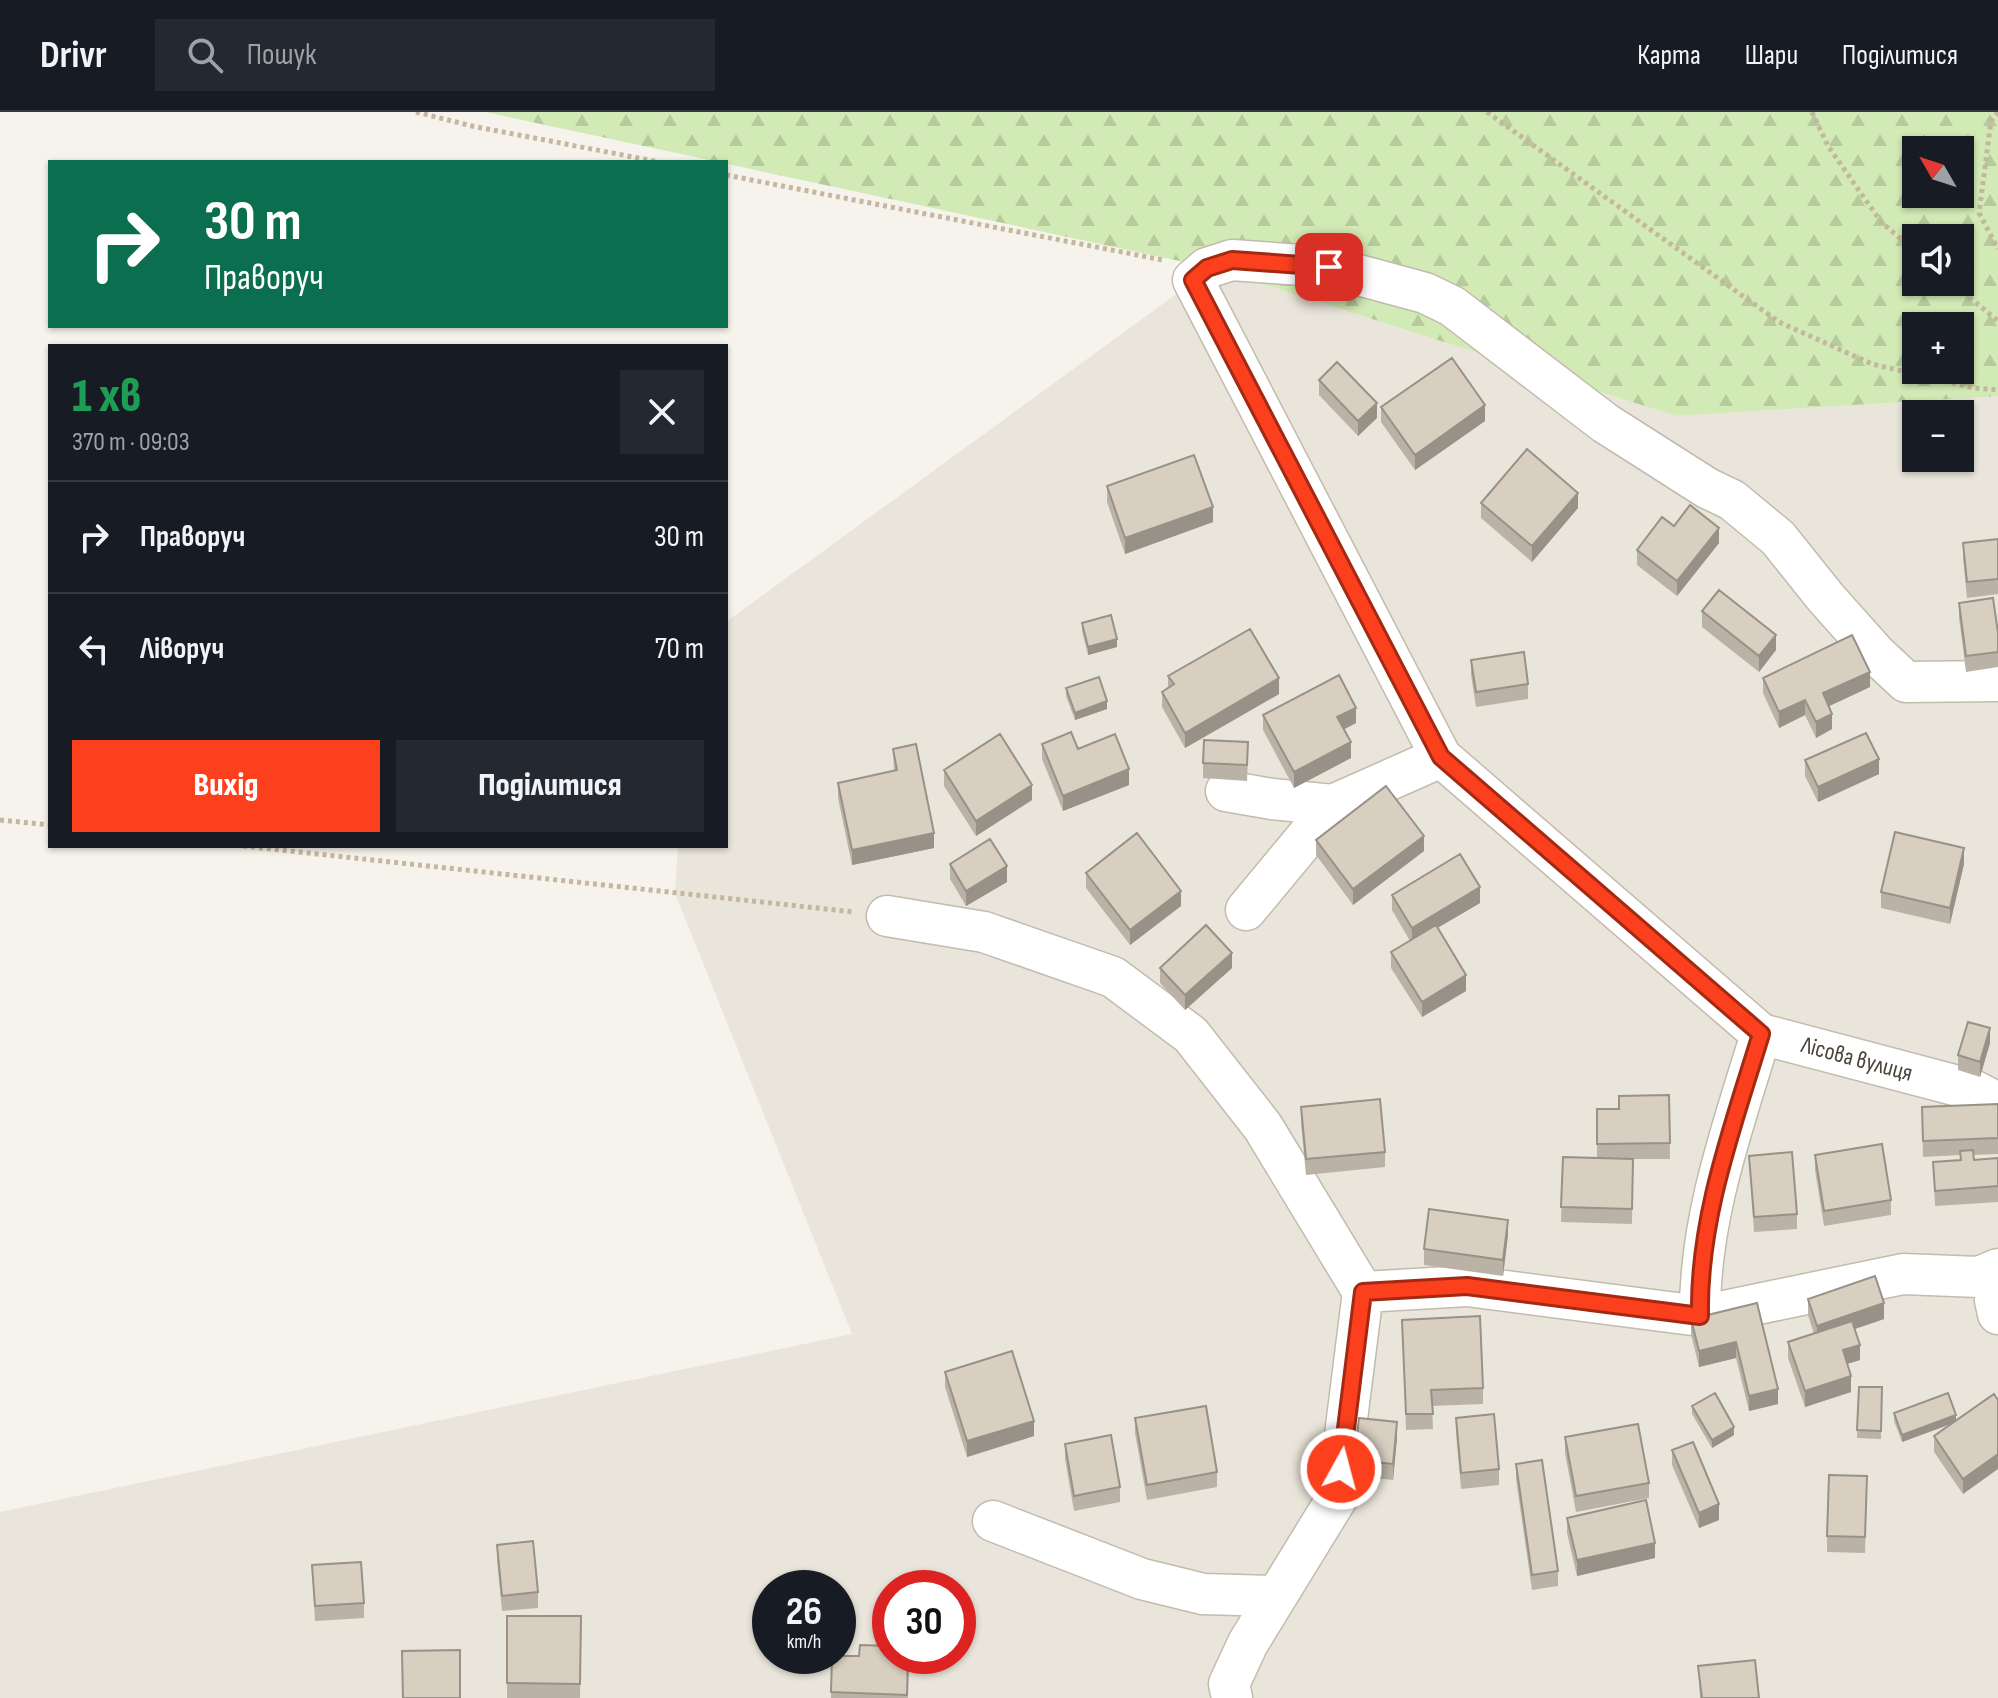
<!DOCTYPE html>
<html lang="uk">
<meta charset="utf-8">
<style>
:root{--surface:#171b24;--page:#242831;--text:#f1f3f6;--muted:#9ea1a6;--line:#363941;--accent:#fc3f1d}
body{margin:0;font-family:"Sofia Sans Condensed",sans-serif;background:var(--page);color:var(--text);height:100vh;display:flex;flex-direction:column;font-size:30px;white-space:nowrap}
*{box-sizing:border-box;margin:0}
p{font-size:26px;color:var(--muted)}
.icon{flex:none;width:44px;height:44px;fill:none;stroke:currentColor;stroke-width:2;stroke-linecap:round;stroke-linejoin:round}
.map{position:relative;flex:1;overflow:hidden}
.sheet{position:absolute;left:48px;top:232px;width:680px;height:504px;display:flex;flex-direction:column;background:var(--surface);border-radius:0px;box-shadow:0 2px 6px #0004}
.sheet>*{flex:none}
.hud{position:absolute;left:48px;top:48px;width:680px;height:168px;border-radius:0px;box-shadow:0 2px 6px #0004;background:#0b6e4f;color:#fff;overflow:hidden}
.needle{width:52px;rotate:309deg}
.controls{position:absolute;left:1902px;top:24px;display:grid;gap:16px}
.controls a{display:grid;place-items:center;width:72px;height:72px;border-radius:0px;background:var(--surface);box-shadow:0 2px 6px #0004;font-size:40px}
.speed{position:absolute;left:752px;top:1458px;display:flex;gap:16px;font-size:40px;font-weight:700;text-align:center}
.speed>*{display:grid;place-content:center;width:104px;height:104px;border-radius:50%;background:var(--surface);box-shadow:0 2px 6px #0004;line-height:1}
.speed small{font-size:20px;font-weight:400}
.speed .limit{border:12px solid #d22;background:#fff;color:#111}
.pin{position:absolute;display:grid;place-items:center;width:68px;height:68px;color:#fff;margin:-34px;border-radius:16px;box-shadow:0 4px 12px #0006}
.me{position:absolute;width:88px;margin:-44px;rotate:7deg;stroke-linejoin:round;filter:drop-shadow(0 0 6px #0008)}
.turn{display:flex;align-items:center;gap:28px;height:168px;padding:0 24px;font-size:36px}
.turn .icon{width:104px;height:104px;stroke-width:2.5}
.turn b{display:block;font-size:56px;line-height:68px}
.round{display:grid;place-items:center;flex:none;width:84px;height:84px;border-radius:0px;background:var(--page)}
.overview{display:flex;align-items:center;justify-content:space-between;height:136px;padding:0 24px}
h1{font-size:48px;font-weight:800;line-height:60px;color:#1e9e55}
.primary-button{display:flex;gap:16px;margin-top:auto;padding:16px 24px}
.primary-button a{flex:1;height:92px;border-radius:0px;background:var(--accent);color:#fff;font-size:32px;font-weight:800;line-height:92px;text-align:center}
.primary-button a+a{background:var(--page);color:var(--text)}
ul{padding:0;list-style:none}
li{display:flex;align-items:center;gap:24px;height:112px;padding:0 24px;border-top:2px solid var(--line)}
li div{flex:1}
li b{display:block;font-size:30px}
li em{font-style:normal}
header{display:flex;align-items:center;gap:48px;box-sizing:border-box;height:112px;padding:0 40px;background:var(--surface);border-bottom:2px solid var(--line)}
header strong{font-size:38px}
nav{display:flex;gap:44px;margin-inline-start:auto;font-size:28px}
.search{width:560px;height:72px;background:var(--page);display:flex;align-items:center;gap:20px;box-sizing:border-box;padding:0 28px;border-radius:0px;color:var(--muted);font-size:30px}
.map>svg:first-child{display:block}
.residential{fill:#eae5da;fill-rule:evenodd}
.forest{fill:url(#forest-firs);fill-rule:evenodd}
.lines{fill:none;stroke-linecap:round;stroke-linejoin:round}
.minor-casing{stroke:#c2bbae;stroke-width:43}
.path{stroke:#c4b79f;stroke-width:5;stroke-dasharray:4 4;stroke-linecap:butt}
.minor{stroke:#fff;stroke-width:40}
.wall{fill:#bab2a6}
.shaded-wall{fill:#979187}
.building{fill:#d8cfc1;stroke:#979187;stroke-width:2}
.route-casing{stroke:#a42913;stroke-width:20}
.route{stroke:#fc3f1d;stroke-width:14}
.labels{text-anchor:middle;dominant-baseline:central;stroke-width:8;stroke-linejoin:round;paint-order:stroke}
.street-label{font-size:24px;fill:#4b4439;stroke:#fff}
</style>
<header>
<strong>Drivr</strong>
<div class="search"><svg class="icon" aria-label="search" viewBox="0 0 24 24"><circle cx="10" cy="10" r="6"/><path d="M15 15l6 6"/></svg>Пошук</div>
<nav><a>Карта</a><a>Шари</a><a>Поділитися</a></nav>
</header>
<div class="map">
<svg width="1998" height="1586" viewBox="0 0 1998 1586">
<defs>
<pattern id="forest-firs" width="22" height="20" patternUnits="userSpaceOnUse" patternTransform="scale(2)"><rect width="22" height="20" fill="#d2eab5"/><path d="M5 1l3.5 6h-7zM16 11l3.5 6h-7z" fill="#b6ca9c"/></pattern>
</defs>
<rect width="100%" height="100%" fill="#f6f3ec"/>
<path class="residential" d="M1212 156 1676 304 1998 284V1586H0V1400L852 1222 675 781 678 734H726V510ZM1916 302H1960V346H1916ZM770 1476H838V1544H770ZM890 1476H958V1544H890Z"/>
<path class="forest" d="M485 0H1998V284L1676 304 1212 156ZM1916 38H1960V82H1916ZM1916 126H1960V170H1916ZM1916 214H1960V258H1916Z"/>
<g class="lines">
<defs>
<path id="minor" d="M1998 569 1906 570 1876 542 1826 486 1778 426 1732 388 1707 376 1605 311 1452 194 1425 181 1329 155 1232 148 1207 156 1193 168 1441 645 1761 922 1973 978 1998 991
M1226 679 1272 687 1333 693
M1246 798 1333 693 1441 645
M887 804 984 820 1113 865 1191 923 1263 1015 1363 1180 1337 1386 1248 1531 1229 1572 1232 1586
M1997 1158 1995 1188 1998 1202
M1363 1180 1467 1174 1700 1204 1903 1162 1979 1165 1998 1157
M1700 1204C1699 1107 1733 1014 1761 922
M993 1409 1142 1467 1203 1482 1276 1484"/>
</defs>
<use href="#minor" class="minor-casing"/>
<path class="path" d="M416 0 472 14 659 50
M1487 0 1779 210 1872 252 1974 276 1998 278
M1812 0 1828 34 1881 110 1916 140
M1998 0 1991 9 1979 101 1998 137
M726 63 1163 148
M1951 170 1998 209
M0 708 50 713
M243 734 854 800"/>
<use href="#minor" class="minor"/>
</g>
<path class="wall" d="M1319 268 1377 306 1358 324 1319 283Z
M1381 295 1485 309 1415 358 1381 310Z
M1107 374 1213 410 1125 442 1107 390Z
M1481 391 1578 396 1532 450 1481 406Z
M1674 414 1719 431 1677 484 1637 453V438Z
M1998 427V482L1967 486 1963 446V431Z
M1959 491 1998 521V555L1966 560 1959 506Z
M1702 499 1776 538 1759 560 1702 515Z
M1082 511 1117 535 1088 543 1082 519Z
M1471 548 1528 572V587L1476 595 1471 563Z
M1168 564 1279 582 1185 636 1162 595V580L1168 575Z
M1763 566 1870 575 1829 594 1832 617 1816 626 1805 603 1779 616 1763 581Z
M1066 576 1107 597 1075 608 1066 584Z
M1263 603 1356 611 1344 617 1351 646 1294 676 1263 618Z
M1042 632 1078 637 1129 673 1063 699 1042 647Z
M893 637 934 736 852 753 838 686V671L894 659Z
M1248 646 1247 669 1203 666V651Z
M1805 648 1879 662 1818 690 1805 664Z
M944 658 1032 688 976 724 944 674Z
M1316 728 1424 739 1353 793 1316 743Z
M950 752 1007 770 966 794 950 767Z
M1964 752 1950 812 1881 796V780Z
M1086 761 1181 794 1130 833 1086 776Z
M1392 783 1480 791 1437 816 1466 879 1422 905 1391 856V840L1410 829 1392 798Z
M1160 856H1232L1185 898 1160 871Z
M1990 931 1980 965 1958 958V943Z
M1669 983 1670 1047H1633L1632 1112 1561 1110 1563 1045 1597 1046V997H1619Z
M1998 992V1042L1973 1043 1974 1048 1998 1046V1090L1935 1094 1933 1050 1960 1048V1043L1923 1045 1922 995Z
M1301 995 1385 1040V1055L1306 1063 1301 1010Z
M1815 1043 1891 1088V1103L1824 1114 1815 1058Z
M1749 1044 1797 1102V1117L1754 1120Z
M1508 1123 1503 1164 1424 1153V1137Z
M1808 1187 1884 1207 1854 1217 1860 1248 1847 1252 1851 1280 1805 1295 1788 1246V1230L1814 1222 1808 1203Z
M1757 1191 1778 1292 1749 1299 1736 1246 1699 1255 1691 1222V1207Z
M1402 1208 1483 1276V1292L1432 1294 1433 1317 1406 1318Z
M945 1260 1034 1324 967 1345 945 1275Z
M1859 1275H1882L1881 1327 1857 1326Z
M1994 1282 1963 1382 1934 1340V1324L1951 1312 1902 1330 1894 1309V1301L1956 1309Z
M1692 1294 1734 1323 1712 1336 1692 1302Z
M1135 1306 1217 1360V1375L1147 1388 1135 1321Z
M1456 1306 1499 1357V1373L1461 1377 1456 1321Z
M1565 1325 1649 1371V1386L1576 1400 1565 1341Z
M1397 1326 1393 1368 1354 1364V1348Z
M1065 1332 1120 1375V1390L1074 1399 1065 1347Z
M1672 1338 1719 1408 1699 1416 1672 1353Z
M1516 1352 1558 1459V1474L1532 1478 1516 1367Z
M1867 1364 1865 1441 1827 1440V1424Z
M1567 1406 1655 1446 1577 1464 1567 1421Z
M497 1433 538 1480V1496L502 1499 497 1448Z
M312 1453 364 1491V1506L315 1509Z
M507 1504H581L580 1586H507Z
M832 1544H909L908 1586H831Z
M1698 1554 1759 1586H1700Z"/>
<path class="shaded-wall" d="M1377 291V306L1358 324V309Z
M1485 293V309L1415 358V343Z
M1578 381V396L1532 450V434Z
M1213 395V410L1125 442V426Z
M1719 416V431L1677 484V469Z
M1776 523V538L1759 560V544Z
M1117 527V535L1088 543V535Z
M1870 560V575L1823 597V581Z
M1279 566V582L1185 636V621Z
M1805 588V603L1779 616V600Z
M1107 589V597L1075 608V601Z
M1356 596V611L1337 621V605Z
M1832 602V617L1816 626V610Z
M1351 630V646L1294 676V660Z
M1879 647V662L1818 690V675Z
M1129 657V673L1063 699V684Z
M1032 673V688L976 724V709Z
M934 721V736L852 753V738Z
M1424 724V739L1353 793V777Z
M1964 736V752L1950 812V796Z
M1007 754V770L966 794V779Z
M1480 775V791L1412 831V816Z
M1181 779V794L1130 833V818Z
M1232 841V856L1185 898V883Z
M1466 863V879L1422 905V890Z
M1990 916V931L1980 965V950Z
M1508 1108V1123L1503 1164V1148Z
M1884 1191V1207L1817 1230V1214Z
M1736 1230V1246L1699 1255V1239Z
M1860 1233V1248L1843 1253V1238Z
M1851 1264V1280L1805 1295V1279Z
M1778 1277V1292L1749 1299V1284Z
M1956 1303V1310L1902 1330V1323Z
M1034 1309V1324L967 1345V1329Z
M1397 1310V1326L1393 1368V1352Z
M1734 1315V1323L1712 1336V1328Z
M1998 1342V1357L1963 1382V1367Z
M1719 1392V1408L1699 1416V1401Z
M1655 1431V1446L1577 1464V1448Z"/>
<path class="building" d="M1452 246 1485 293 1415 343 1381 295Z
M1337 250 1377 291 1358 309 1319 268Z
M1527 337 1578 381 1532 434 1481 391Z
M1194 343 1213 395 1125 426 1107 374Z
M1690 393 1719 416 1677 469 1637 438 1662 405 1674 414Z
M1998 427V467L1967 470 1963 431Z
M1719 478 1776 523 1759 544 1702 499Z
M1993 486 1998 521V540L1966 544 1959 491Z
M1111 503 1117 527 1088 535 1082 511Z
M1250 517 1279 566 1185 621 1162 580 1174 572 1168 564Z
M1852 523 1870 560 1823 581 1832 602 1816 610 1805 588 1779 600 1763 566Z
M1524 540 1528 572 1476 580 1471 548Z
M1339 563 1356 596 1337 605 1351 630 1294 660 1263 603Z
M1099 565 1107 589 1075 601 1066 576Z
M1071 620 1078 637 1115 622 1129 657 1063 684 1042 632Z
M1866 621 1879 647 1818 675 1805 648Z
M1000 622 1032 673 976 709 944 658Z
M1204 628 1248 630 1247 653 1203 651Z
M916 632 934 721 852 738 838 671 897 658 893 637Z
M1386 674 1424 724 1353 777 1316 728Z
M1895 720 1964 736 1950 796 1881 780Z
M1137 721 1181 779 1130 818 1086 761Z
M990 727 1007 754 966 779 950 752Z
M1460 742 1480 775 1412 816 1392 783Z
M1206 813 1232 841 1185 883 1160 856Z
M1436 813 1466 863 1422 890 1391 840Z
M1968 910 1990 916 1980 950 1958 943Z
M1669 983 1670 1031 1597 1032V997H1619V984Z
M1380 987 1385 1040 1306 1047 1301 995Z
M1998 992V1026L1923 1029 1922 995Z
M1882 1032 1891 1088 1824 1099 1815 1043Z
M1973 1038 1974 1048 1998 1046V1074L1935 1079 1933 1050 1961 1048 1960 1039Z
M1792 1040 1797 1102 1754 1105 1749 1044Z
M1563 1045 1633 1047 1632 1097 1561 1095Z
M1429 1097 1508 1108 1503 1148 1424 1137Z
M1875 1164 1884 1191 1817 1214 1808 1187Z
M1757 1191 1778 1277 1749 1284 1736 1230 1699 1239 1691 1207Z
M1480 1204 1483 1276 1431 1278 1433 1302H1406L1402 1208Z
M1852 1209 1860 1233 1843 1238 1851 1264 1805 1279 1788 1230Z
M1012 1239 1034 1309 967 1329 945 1260Z
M1859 1275H1882L1881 1319 1857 1318Z
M1715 1281 1734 1315 1712 1328 1692 1294Z
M1948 1281 1956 1303 1902 1323 1894 1301Z
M1994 1282 1998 1288V1342L1963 1367 1934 1324Z
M1206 1294 1217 1360 1147 1373 1135 1306Z
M1494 1302 1499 1357 1461 1361 1456 1306Z
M1359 1306 1397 1310 1393 1352 1354 1348Z
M1638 1312 1649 1371 1576 1384 1565 1325Z
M1111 1323 1120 1375 1074 1384 1065 1332Z
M1693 1330 1719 1392 1699 1401 1672 1338Z
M1542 1348 1558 1459 1532 1463 1516 1352Z
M1829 1363 1867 1364 1865 1425 1827 1424Z
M1646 1388 1655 1431 1577 1448 1567 1406Z
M533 1429 538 1480 502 1484 497 1433Z
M361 1450 364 1491 315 1494 312 1453Z
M507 1504H581L580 1572 507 1571Z
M860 1533 890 1534V1544H908L907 1583 831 1580 832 1544H859Z
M460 1538V1586H403L402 1539Z
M1755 1548 1759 1586H1702L1698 1554Z"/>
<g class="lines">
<defs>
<path id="route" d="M1329 155 1232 148 1207 156 1193 168 1441 645 1761 922C1733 1014 1698 1107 1700 1204L1467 1174 1363 1180 1341 1357"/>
</defs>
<use href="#route" class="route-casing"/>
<use href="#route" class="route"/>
</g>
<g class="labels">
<g class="street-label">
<text transform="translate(1857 947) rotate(15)">Лісова вулиця</text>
</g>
</g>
</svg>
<div class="controls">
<a><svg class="needle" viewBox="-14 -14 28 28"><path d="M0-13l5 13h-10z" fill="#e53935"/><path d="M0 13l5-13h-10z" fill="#9ea1a6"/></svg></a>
<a><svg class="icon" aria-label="sound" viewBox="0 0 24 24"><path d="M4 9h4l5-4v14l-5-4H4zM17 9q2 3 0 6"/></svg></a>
<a>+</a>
<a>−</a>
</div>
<div class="speed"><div>26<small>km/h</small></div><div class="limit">30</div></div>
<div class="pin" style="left:1329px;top:155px;background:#d93025"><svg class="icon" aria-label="arrive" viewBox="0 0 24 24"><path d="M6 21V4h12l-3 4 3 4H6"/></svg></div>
<svg class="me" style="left:1341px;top:1357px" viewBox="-20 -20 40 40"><circle r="17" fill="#fc3f1d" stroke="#fff" stroke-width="3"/><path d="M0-11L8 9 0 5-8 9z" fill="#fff"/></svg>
<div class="hud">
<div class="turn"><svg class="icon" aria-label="right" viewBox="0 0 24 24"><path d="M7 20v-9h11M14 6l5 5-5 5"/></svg><div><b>30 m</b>Праворуч</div></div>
</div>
<section class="sheet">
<div class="overview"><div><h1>1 хв</h1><p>370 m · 09:03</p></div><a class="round"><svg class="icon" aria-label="close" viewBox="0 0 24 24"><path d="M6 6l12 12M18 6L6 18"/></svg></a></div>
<ul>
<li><svg class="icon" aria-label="right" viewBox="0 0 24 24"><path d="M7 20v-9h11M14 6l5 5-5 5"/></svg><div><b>Праворуч</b></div><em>30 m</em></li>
<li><svg class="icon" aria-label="left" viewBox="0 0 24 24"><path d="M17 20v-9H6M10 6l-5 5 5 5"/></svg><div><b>Ліворуч</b></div><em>70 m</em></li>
</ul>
<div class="primary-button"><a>Вихід</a><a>Поділитися</a></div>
</section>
</div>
